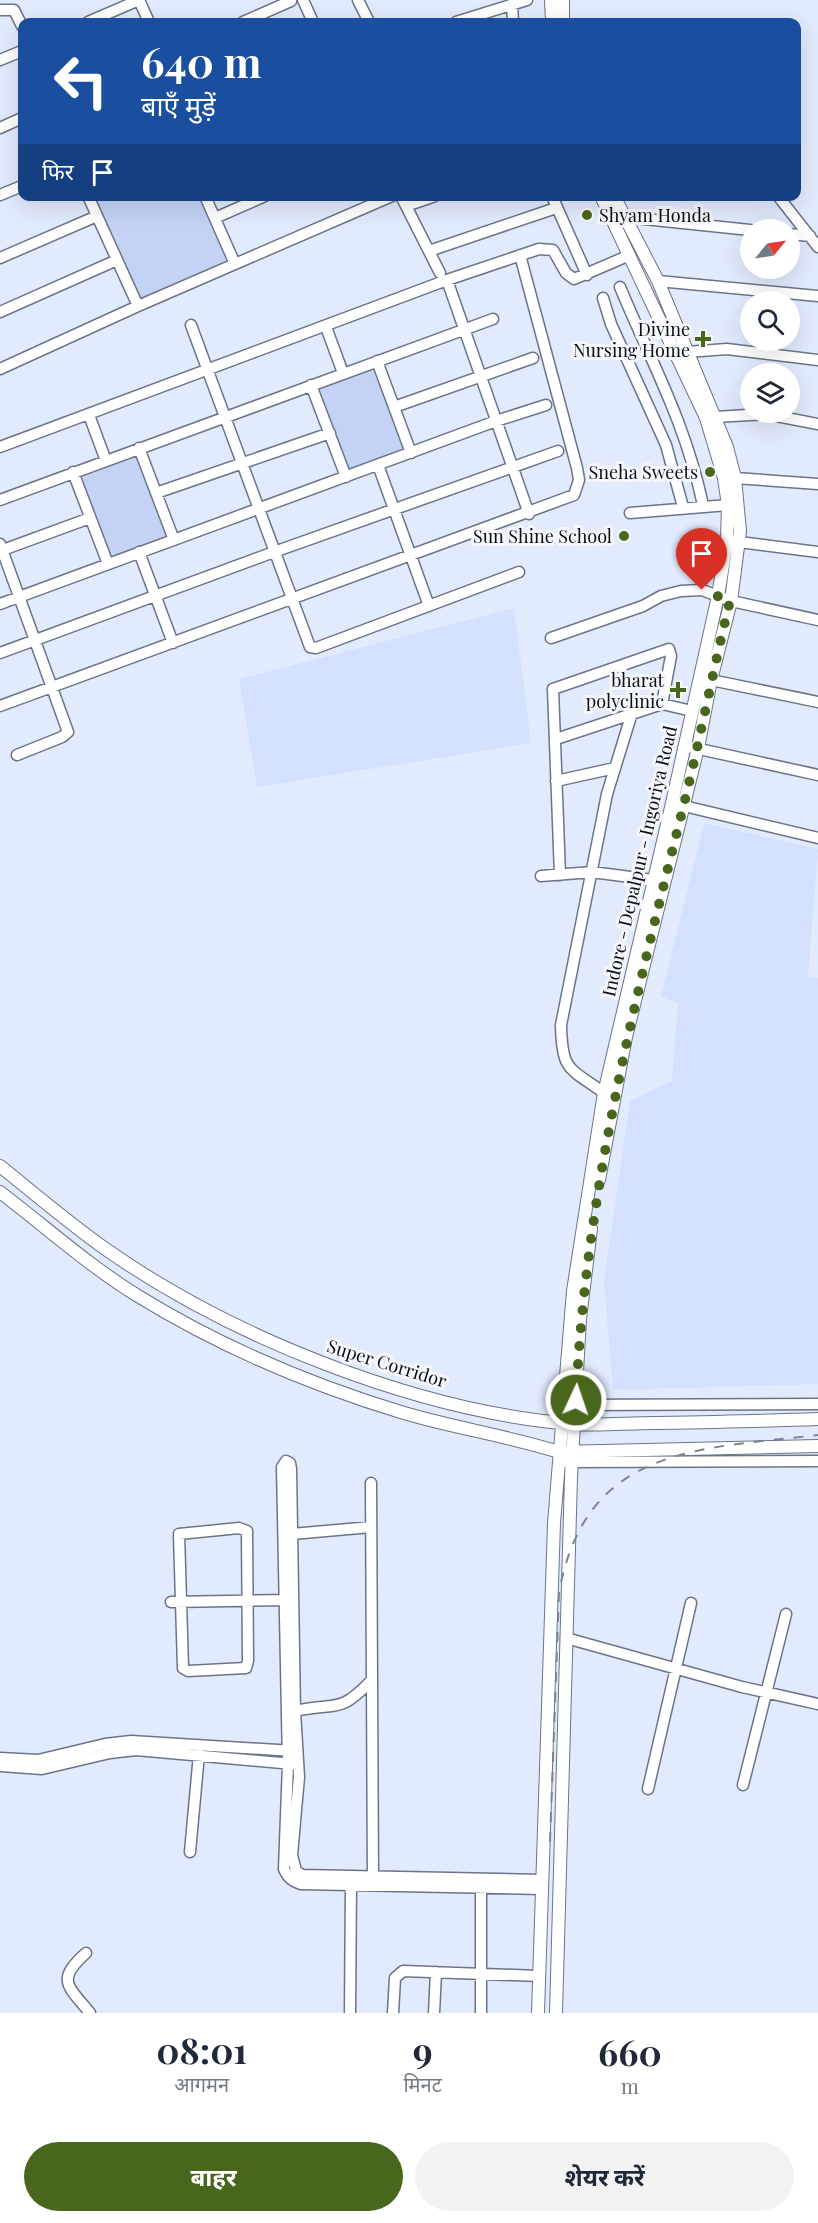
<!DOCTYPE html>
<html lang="hi">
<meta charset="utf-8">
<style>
:root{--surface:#fff;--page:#f2f2f3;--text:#1f2937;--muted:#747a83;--accent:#49671c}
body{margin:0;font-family:"Playfair Display","Noto Sans Devanagari",serif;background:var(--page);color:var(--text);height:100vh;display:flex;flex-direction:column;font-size:22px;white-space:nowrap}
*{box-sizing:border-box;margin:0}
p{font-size:20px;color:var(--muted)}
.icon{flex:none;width:33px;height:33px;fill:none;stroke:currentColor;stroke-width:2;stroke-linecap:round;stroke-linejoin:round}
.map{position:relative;height:2013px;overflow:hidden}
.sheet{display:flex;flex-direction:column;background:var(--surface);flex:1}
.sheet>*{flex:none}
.hud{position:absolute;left:18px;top:18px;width:783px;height:183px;border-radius:12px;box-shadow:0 6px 24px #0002;background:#1a4fa0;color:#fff;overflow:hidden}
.needle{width:39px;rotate:60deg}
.buttons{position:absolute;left:740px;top:219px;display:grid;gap:12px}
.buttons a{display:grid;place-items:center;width:60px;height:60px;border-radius:50%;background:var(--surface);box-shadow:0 6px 24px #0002;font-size:30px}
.pin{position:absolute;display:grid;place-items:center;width:51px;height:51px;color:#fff;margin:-62px -26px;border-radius:50% 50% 50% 0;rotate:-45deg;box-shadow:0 0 6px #0007}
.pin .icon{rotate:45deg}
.me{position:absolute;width:66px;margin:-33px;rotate:3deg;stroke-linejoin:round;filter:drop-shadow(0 0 4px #0008)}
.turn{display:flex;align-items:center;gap:21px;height:126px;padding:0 24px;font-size:27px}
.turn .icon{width:78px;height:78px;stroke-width:2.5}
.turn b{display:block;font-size:42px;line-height:51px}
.then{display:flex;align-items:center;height:57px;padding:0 24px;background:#0003;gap:12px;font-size:22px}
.eta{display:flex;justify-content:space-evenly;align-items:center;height:102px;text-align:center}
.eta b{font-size:36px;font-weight:700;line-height:42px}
.action{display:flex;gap:12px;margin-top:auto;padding:12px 24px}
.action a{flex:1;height:69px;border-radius:36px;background:var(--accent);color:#fff;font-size:24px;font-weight:700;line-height:69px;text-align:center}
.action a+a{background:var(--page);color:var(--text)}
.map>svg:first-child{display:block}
.built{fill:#d3e1ff}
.green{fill:#c3d2f5}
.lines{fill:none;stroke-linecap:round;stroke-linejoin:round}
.minor-casing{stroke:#6b7488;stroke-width:13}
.major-casing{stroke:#6b7488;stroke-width:14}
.minor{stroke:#fff;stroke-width:10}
.major{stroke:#fff;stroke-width:12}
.rail{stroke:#7d8391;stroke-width:2;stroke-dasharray:10 10;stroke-linecap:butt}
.route{stroke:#49671c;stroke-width:10;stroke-dasharray:0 18}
.poi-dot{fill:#49671c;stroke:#f5f7fc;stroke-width:2}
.labels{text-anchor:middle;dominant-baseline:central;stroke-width:6;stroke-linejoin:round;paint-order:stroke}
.poi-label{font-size:18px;fill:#0b0e16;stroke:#f5f7fc;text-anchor:end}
.street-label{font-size:18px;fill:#0b0e16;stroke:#f5f7fc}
</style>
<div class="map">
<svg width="818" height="2013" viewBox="0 0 818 2013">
<rect width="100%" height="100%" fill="#e2eafd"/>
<path class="built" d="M514 608 531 743 257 787 239 679Z
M704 823 818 849 808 977 818 978V1384L613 1390 604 1281 630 1101 672 1081 678 1003 661 997Z"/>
<path class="green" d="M95 197H199L228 263 140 301Z
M375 368 405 451 348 471 317 389Z
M137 454 168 536 111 559 79 476Z"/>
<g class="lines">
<defs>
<path id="minor" d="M139 0 149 22
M303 0 313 22
M358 0 369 22
M512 4 513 22
M0 10H14L22 26
M88 22 139 0
M243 22 291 1
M456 22 527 0
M0 60 22 51
M0 128 22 118
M0 195 22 186
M88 196 138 306
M205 196 235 264
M401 196 440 273
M552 196 587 275
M778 196 818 247
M406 206 435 196
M625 217 750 230
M215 218 265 196
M789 234 810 236
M429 251 556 208
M0 258 97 216
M447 280 529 514
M658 281 818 296
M620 287C652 364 685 421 703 505
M603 298 611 324 666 445 683 507
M0 312 117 260
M191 325 310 647 316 648 519 572
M326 327 343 373
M687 352 727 349 818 360
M377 361 411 453
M0 369 138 306 392 196
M311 385 346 477
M394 407 533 358
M89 415 106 461
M715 417 766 414 818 424
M0 447 447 280 539 249 553 250 566 273 574 279 630 255
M139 448 174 540
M378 465 429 606
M73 472 108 564
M735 478 818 484
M156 493 330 433
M0 500 493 319
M630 513 728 505
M739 542 818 552
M0 544 68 732 62 737 17 755
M0 551 90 518
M139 552 173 643
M0 604 496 421 546 405
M551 638 643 606 661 596 681 591 702 590 731 601 818 620
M0 653 274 552 558 451
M711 680 818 702
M0 706 574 495 579 480 577 468 520 255
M556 739 662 704 692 711
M690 747 818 775
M556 781 615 768
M684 806 818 838
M560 875 553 689 669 649 671 656 662 704
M541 876 592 872 653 880
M604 1093C568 1067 562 1071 561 1025L607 794 632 713
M569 1405 818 1404
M565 1462 818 1461
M371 1483 373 1883
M239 1528 247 1531 248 1661 246 1668 188 1671 183 1668 179 1534Z
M292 1534 371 1527
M171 1602 290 1600
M566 1638 742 1687 818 1704
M295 1711C338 1701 337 1716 372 1680
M0 1758 38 1760 105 1744 131 1741 294 1751
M0 1766 42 1769 110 1753 136 1750 293 1764
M743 1785 786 1614
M648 1789 691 1603
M190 1852 199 1754
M542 1889 301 1884C292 1881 288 1878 284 1869L288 1764 282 1467 286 1461 290 1463 291 1469 295 1711 299 1777 292 1855 296 1871 302 1875 542 1880
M86 1953C56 1980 67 1985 90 2013
M350 2013 351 1883
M393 2013 395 1978 403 1971 539 1976
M434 2013 436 1972
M481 2013V1887"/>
<path id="major" d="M551 0 552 22
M563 22V0
M0 1166C35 1194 70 1224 107 1250 233 1338 419 1412 573 1424 600 1426 628 1423 655 1423 709 1422 764 1421 818 1419
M599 1180 626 1037 698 748 711 680 731 601 740 531 735 478 727 447 658 281 614 196
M0 1192C46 1227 89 1266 138 1296 221 1347 311 1385 404 1413 455 1428 508 1436 559 1452L818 1446
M538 2013 554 1523 573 1291 604 1093 672 803 718 596 727 540 728 505 724 478 706 418 601 196
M556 2013 571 1477 580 1319 591 1229"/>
</defs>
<use href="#minor" class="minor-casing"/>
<use href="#major" class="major-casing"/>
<use href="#minor" class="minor"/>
<use href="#major" class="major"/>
<path class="rail" d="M550 1842 559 1593C585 1446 698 1449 818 1435"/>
</g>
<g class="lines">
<path class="route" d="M576 1400C585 1197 634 1004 683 808 700 740 713 670 730 601L702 590"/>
</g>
<g class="poi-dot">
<circle cx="587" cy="215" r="6"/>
<path d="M700 330h6v6h6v6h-6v6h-6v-6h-6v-6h6z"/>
<circle cx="710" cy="472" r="6"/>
<circle cx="624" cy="536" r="6"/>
<path d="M675 681h6v6h6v6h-6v6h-6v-6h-6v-6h6z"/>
</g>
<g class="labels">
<g class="poi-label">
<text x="599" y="215" text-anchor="start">Shyam Honda</text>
<text x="690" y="329">Divine<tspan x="690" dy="21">Nursing Home</tspan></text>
<text x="698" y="472">Sneha Sweets</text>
<text x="612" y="536">Sun Shine School</text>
<text x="664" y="680">bharat<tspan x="664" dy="21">polyclinic</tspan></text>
</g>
<g class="street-label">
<text transform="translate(639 861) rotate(-77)">Indore - Depalpur - Ingoriya Road</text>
<text transform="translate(387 1363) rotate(17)">Super Corridor</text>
</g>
</g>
</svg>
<div class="buttons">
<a><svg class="needle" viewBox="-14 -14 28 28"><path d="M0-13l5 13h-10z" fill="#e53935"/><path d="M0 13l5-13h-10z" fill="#747a83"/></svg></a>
<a><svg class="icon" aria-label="search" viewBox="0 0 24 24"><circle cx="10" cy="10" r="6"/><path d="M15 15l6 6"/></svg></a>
<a><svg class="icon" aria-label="layers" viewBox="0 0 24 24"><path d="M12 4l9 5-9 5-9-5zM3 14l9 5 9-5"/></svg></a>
</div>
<div class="pin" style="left:702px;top:590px;background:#d93025"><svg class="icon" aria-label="arrive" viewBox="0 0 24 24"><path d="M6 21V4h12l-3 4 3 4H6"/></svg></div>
<svg class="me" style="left:576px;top:1400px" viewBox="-20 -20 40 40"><circle r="17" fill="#49671c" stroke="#fff" stroke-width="3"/><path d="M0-11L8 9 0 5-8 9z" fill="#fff"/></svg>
<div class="hud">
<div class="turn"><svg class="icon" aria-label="left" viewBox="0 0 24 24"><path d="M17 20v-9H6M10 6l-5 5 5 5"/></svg><div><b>640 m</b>बाएँ मुड़ें</div></div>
<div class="then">फिर<svg class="icon" aria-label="arrive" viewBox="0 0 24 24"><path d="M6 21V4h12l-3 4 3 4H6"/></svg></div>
</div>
</div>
<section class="sheet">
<div class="eta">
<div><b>08:01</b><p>आगमन</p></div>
<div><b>9</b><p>मिनट</p></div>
<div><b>660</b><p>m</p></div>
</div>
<div class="action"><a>बाहर</a><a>शेयर करें</a></div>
</section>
